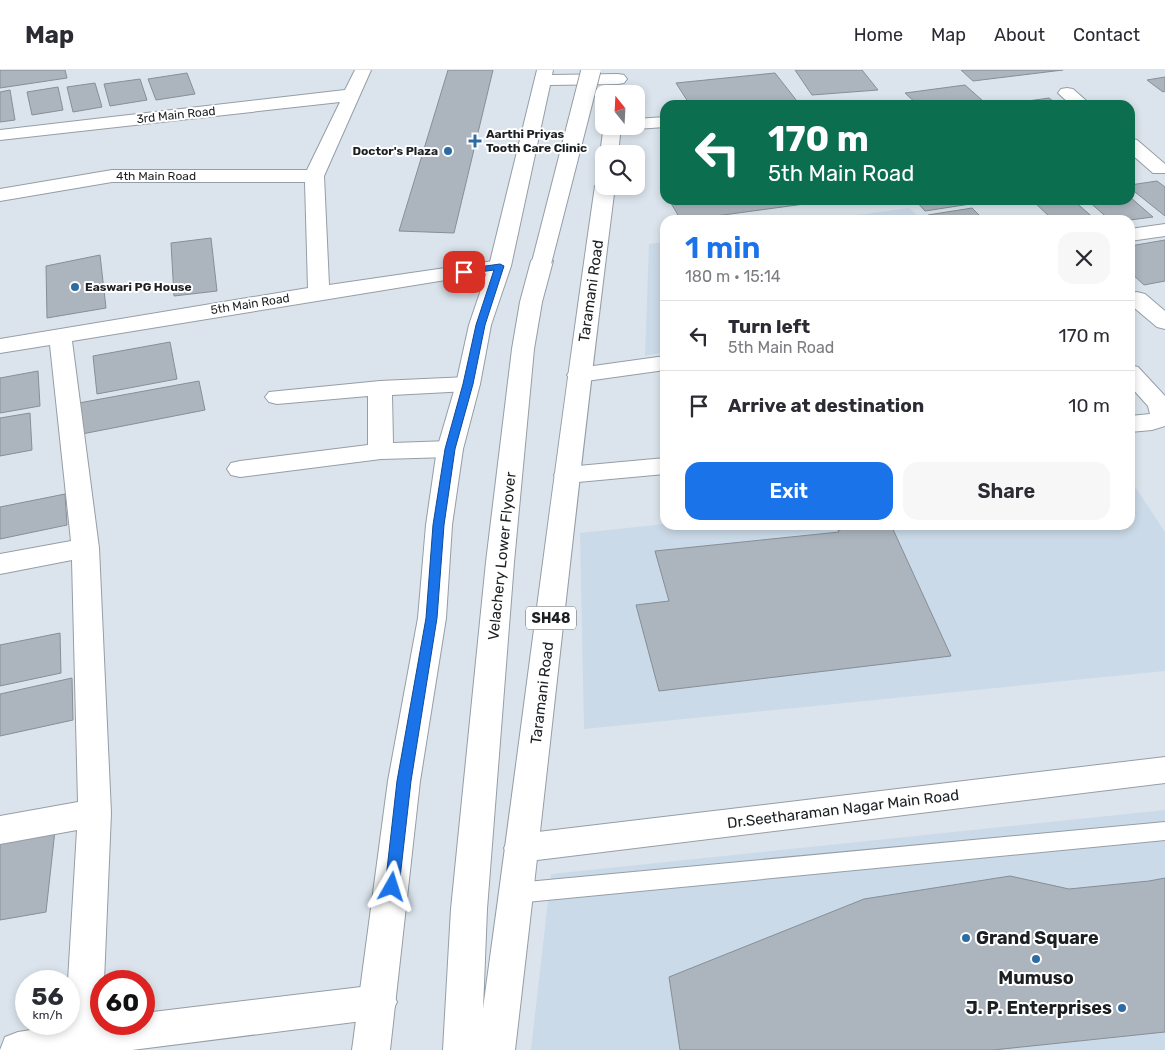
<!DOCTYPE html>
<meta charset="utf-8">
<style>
:root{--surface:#fff;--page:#f7f7f7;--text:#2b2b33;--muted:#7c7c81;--line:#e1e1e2;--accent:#1a73e8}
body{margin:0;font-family:Rubik,sans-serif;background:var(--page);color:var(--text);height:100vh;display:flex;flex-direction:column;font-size:19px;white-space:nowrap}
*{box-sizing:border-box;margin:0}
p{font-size:16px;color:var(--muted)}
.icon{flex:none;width:28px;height:28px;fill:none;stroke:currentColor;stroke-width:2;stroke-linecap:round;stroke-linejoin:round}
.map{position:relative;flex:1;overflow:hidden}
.sheet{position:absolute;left:660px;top:145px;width:475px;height:315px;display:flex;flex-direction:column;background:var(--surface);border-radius:15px;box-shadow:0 2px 8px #0003}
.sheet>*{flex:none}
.banner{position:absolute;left:660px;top:30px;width:475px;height:105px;border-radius:15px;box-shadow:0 2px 8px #0003;background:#0b6e4f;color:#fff;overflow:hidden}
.needle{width:32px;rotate:342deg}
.tools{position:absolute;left:595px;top:15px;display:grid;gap:10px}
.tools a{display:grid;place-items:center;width:50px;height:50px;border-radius:10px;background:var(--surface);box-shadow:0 2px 8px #0003;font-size:25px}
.speed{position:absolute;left:15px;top:900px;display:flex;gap:10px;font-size:25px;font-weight:700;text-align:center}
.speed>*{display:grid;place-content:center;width:65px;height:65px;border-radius:50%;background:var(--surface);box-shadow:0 2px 8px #0003;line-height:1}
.speed small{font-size:12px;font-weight:400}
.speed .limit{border:8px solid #d22;background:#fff;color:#111}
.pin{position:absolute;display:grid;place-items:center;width:42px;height:42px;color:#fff;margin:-21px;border-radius:10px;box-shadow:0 2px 8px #0006}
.me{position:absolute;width:55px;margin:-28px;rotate:6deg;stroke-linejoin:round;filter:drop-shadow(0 0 4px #0008)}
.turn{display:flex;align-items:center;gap:18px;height:105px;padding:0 25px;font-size:22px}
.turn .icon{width:65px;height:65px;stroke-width:2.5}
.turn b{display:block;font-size:35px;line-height:42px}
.round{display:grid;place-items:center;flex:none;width:52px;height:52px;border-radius:15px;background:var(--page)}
.headline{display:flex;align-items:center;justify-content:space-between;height:85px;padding:0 25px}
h1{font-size:30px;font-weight:600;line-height:38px;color:var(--accent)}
.cta{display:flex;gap:10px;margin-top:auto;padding:10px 25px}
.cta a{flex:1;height:58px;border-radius:15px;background:var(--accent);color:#fff;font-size:20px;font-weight:600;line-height:58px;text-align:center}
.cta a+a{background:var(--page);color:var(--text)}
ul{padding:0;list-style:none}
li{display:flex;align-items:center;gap:15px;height:70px;padding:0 25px;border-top:1px solid var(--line)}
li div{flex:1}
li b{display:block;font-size:19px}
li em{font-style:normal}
header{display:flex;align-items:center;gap:30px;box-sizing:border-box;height:70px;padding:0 25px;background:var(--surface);border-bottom:1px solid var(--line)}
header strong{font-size:24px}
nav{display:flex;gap:28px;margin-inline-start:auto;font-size:18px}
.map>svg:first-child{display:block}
.built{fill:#cbdae8}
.building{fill:#acb4bd;stroke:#868e97}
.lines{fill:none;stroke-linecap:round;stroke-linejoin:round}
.service-casing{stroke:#959ea6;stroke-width:2}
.minor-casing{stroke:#959ea6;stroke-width:2}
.primary-casing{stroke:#959ea6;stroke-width:2}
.service{fill:#fff;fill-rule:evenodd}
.minor{fill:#fff;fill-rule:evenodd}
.primary{fill:#fff;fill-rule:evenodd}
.primary-bridge-casing{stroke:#959ea6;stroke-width:21;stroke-linecap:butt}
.primary-bridge{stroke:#fff;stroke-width:19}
.route{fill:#1a73e8;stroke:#114b97}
.poi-dot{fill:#2c6ca2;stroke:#fff;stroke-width:2}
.labels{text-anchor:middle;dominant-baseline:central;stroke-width:4;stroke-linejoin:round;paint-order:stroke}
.far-street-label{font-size:12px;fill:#1c2023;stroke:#fff}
.far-poi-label{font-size:12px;font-weight:bold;fill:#1c2023;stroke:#fff;text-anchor:start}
.shield{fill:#fff;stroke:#606365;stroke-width:1}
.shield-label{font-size:14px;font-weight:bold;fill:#1c2023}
.street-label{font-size:15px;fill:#1c2023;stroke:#fff}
.near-poi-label{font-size:18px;font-weight:bold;fill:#1c2023;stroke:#fff;text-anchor:start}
</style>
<header>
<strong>Map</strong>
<nav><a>Home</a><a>Map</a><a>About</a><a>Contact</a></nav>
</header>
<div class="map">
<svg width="1165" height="980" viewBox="0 0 1165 980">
<rect width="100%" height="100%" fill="#dbe4ec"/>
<path class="built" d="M909 138 922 150H821Z
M665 172V282L645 286 649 174Z
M1130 409 1165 462V601L584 659 580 463 665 454 1130 455Z
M1165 740V980H531L551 804Z"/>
<path class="building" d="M0 0H65L67 8 0 18Z
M448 0H493L454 163 399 161Z
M795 0H862L878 20 812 25Z
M961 0H1063L973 11Z
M187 3 195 24 156 30 148 9Z
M775 3 797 31 764 35H690L676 13Z
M1165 7V21L1163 22 1147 10Z
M140 9 147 30 110 36 104 14Z
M95 13 102 37 73 42 67 17Z
M965 15 983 31 958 35H918L905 23Z
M58 17 63 40 32 45 27 22Z
M10 20 15 50 0 52V22Z
M1049 28 1058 35H1000Z
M1157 111 1165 117V146L1130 118V115Z
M1130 127 1153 147 1130 150H1110L1087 130H1130Z
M669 130H834L686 150H681Z
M915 130H974L977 133 925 141Z
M1032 130H1073L1096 150H1053Z
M972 138 984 150H933L928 145Z
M211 168 217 221 174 226 171 173Z
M1165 170V211L1144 215 1130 202V176Z
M100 185 106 238 47 248 46 196Z
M170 272 177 309 97 324 93 286Z
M38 301 40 336 0 343V308Z
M199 311 205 340 82 364 79 333Z
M30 343 32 380 0 386V348Z
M65 424 67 455 0 469V437Z
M882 455H891L951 586 659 621 636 535 669 531 655 481 839 462 838 460Z
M60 563 61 603 0 616V575Z
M72 608 73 650 0 666V624Z
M55 760 46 842 0 850V769Z
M1010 806 1069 819 1149 811 1165 808V962L993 980H680L669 907 864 829Z"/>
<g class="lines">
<defs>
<path id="service" d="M1165 752V770L516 833 508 830 505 823 508 816 516 813Z"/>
<path id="minor" d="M355 0H371L324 106 329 215 500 190 507 192 511 196 507 200 72 271 99 478 111 743 104 911H101V954H144V943L378 915 391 920 397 932 391 944 378 949 132 980H0L5 967 18 962 69 954 68 911 77 760 0 774V746L78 732 72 490 0 504V484L71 471 50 275 0 283V269L308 218 305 112H112L0 131V119L112 100H307L340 32 0 70V60L345 20Z
M1067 18 1073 19 1091 35H1071L1058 23 1061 19Z
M665 47V57L636 59 629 56H636V49Z
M1130 68 1137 70 1165 94V103H1153L1130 83Z
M1165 154V166L1130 171V159Z
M1137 222 1145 224 1165 241V259L1157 257 1132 236 1130 237V223Z
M665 286V300L579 312 571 310 567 305 571 300 579 298Z
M1130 295 1138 297 1165 326V356L1152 360 1130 362V346L1150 344 1148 336 1130 316Z
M468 307 476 309 480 314 476 319 468 321 392 325 393 373 450 371 459 373 463 379 459 385 450 387 381 389 240 407 231 405 227 399 231 393 240 391 368 375V326L277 334 269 332 265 327 269 322 380 311Z
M665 388V404L567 413 558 411 554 405 558 399 567 397Z
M1165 687V713L521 792 509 788 504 778 509 768 521 764Z"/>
<path id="primary" d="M537 0H553L552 5 618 4 624 5 627 9 624 13 618 14 550 15 511 196 491 255 480 314 463 379 452 455 446 548 420 711 390 980H352L388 711 418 548 426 455 437 379 456 314 469 255 489 196Z
M604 55 621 56 618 84H604V88L600 84Z
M604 110V116H615C578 404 549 692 515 980H443L451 839 486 492 512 279 520 232 531 191 535 187 542 185 549 187 553 191 542 232 534 279 514 492 487 839 483 939C521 665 555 390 595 116L598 112Z"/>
</defs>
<use href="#service" class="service-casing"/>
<use href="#minor" class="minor-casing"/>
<use href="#primary" class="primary-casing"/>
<use href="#service" class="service"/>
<use href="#minor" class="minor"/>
<use href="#primary" class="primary"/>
<defs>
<path id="primary-bridge" d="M542 191 591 0"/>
</defs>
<use href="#primary-bridge" class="primary-bridge-casing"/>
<use href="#primary-bridge" class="primary-bridge"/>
</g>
<path class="route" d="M500 194 504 196 485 255 473 314 455 379 444 455 437 548 411 711 399 817 397 822 392 823 387 822 385 817 397 711 426 548 433 455 445 379 463 314 476 255 494 200 464 204 459 202 464 199Z"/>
<g class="poi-dot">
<path d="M472.5 63.5h5v5h5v5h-5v5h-5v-5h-5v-5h5z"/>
<circle cx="448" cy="81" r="5"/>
<circle cx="75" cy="217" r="5"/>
<circle cx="966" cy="868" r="5"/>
<circle cx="1036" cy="889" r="5"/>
<circle cx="1122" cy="938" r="5"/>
</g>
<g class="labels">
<g class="far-street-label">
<text transform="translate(176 45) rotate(-6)">3rd Main Road</text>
<text x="156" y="106">4th Main Road</text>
<text transform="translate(250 234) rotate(-9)">5th Main Road</text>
</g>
<g class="far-poi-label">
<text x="486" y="64">Aarthi Priyas<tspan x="486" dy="14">Tooth Care Clinic</tspan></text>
<text x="438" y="81" text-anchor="end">Doctor's Plaza</text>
<text x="85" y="217">Easwari PG House</text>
</g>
<rect class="shield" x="526" y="536.5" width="50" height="23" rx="4"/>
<g class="shield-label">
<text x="551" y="548">SH48</text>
</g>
<g class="street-label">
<text transform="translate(591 221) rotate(-82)">Taramani Road</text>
<text transform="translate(502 486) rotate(-84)">Velachery Lower Flyover</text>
<text transform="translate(542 623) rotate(-83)">Taramani Road</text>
<text transform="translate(843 739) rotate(-7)">Dr.Seetharaman Nagar Main Road</text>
</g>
<g class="near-poi-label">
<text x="976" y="868">Grand Square</text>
<text x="1036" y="908" text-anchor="middle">Mumuso</text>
<text x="1112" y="938" text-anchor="end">J. P. Enterprises</text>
</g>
</g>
</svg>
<div class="tools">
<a><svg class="needle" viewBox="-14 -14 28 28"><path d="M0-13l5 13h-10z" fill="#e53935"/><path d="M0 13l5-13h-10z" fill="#7c7c81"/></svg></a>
<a><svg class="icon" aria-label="search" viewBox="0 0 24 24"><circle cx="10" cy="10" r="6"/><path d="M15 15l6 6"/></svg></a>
</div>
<div class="speed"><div>56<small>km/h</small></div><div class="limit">60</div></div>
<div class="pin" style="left:464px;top:202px;background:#d93025"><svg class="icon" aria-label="arrive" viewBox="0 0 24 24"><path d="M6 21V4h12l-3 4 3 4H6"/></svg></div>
<svg class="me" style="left:392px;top:817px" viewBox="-20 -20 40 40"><path d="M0-17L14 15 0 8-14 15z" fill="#1a73e8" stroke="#fff" stroke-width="4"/></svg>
<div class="banner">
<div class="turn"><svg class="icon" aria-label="left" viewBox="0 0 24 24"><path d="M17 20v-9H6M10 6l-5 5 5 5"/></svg><div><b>170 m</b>5th Main Road</div></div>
</div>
<section class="sheet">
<div class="headline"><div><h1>1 min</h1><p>180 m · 15:14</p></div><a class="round"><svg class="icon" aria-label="close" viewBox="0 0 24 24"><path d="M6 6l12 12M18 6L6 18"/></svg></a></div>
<ul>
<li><svg class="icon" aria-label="left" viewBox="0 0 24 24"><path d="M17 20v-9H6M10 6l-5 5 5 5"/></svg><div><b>Turn left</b><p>5th Main Road</p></div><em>170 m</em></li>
<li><svg class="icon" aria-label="arrive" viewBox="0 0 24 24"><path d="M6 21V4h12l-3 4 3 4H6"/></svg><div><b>Arrive at destination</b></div><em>10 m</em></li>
</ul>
<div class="cta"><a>Exit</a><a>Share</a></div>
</section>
</div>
